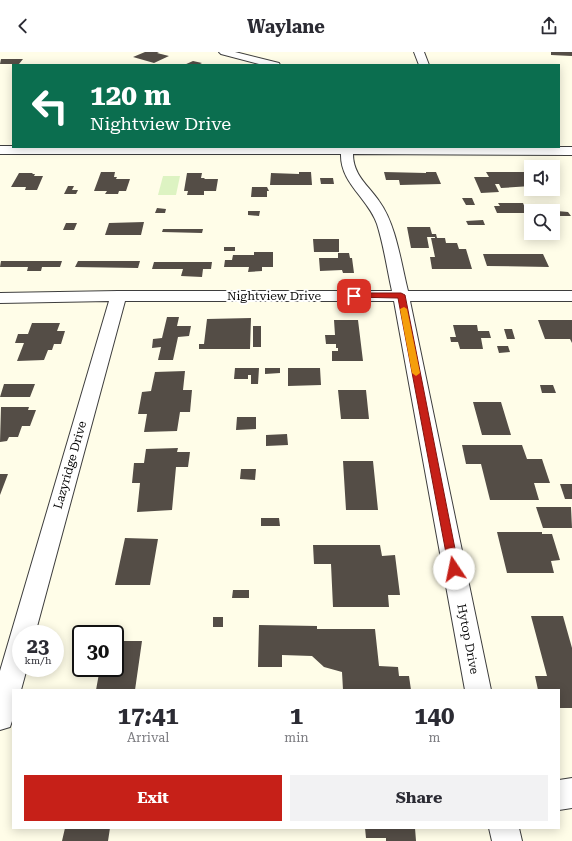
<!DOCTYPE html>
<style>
:root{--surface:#fff;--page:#f2f2f3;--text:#2b2b33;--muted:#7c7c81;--accent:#c62018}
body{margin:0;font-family:"Roboto Serif",serif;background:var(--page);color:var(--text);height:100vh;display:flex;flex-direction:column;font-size:15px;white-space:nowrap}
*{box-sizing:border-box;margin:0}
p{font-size:13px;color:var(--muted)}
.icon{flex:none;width:22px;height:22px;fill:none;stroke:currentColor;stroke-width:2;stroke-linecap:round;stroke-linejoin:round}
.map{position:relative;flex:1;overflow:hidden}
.details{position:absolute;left:12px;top:637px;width:548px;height:140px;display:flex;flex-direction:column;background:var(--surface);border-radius:0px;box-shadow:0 2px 10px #0003}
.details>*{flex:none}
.hud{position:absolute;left:12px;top:12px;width:548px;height:84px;border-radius:0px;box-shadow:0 2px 10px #0003;background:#0b6e4f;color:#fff;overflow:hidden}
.buttons{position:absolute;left:524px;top:108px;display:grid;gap:8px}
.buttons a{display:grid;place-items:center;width:36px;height:36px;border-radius:0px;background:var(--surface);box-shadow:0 2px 10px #0003;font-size:20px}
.speed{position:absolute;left:12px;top:573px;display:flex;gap:8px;font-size:20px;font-weight:700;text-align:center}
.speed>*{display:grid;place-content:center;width:52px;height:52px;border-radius:50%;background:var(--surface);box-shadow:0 2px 10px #0003;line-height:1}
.speed small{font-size:10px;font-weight:400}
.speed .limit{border:2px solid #111;border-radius:6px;background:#fff;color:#111}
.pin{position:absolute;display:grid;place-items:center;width:34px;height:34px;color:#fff;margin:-17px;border-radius:8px;box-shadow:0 2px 6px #0006}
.me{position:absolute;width:44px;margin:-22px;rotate:349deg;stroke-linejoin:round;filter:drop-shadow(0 0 3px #0008)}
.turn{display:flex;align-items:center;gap:14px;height:84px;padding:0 12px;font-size:18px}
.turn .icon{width:52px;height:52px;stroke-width:2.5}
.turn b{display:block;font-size:28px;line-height:34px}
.eta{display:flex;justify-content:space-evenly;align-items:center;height:68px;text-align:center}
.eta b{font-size:24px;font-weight:700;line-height:28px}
.action{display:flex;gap:8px;margin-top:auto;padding:8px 12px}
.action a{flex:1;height:46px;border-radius:0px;background:var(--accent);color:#fff;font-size:16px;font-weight:700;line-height:46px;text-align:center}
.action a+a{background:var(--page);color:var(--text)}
header{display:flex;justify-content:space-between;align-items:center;height:52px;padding:0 12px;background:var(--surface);font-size:18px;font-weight:700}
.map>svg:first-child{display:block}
.pitch{fill:#ddf3c2}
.building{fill:#544d46}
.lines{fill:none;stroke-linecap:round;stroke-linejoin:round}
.minor-casing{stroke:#3e3e3e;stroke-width:2}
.minor{fill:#fff;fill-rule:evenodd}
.route{fill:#c62018;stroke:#811510}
.slow{fill:#f59e0b}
.labels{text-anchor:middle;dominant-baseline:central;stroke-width:4;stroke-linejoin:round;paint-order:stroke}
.street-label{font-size:12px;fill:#0b0b0b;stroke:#fff}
</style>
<header><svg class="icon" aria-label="back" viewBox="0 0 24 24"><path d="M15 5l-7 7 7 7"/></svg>Waylane<svg class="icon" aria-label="share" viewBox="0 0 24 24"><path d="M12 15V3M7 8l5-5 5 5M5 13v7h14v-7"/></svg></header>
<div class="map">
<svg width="572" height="789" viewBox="0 0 572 789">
<rect width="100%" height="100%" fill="#fffde8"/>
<path class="pitch" d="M163 124H180L176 143H158Z"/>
<path class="building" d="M145 0H159L157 1 169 4 154 11 133 5Z
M551 0H572V4L551 3Z
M1 7H23L19 12H0Z
M193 9 202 11 198 13H184Z
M101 120H115L114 125H117L116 127H130L126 139H119L118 142H105L107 139H94Z
M299 120H311L312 133H270L271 121 299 122Z
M384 120 426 121V120H436L441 132 400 133 399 128H386Z
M486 120H524L531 134 501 136 499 132H495L499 140 481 141 474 125H489Z
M19 121H33L32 122H35L34 124H43L37 138H25L26 135H11Z
M187 121H202L201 126H205L204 127H218L216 139H204V143H187L188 139H184Z
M320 126H333L334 132H321Z
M68 134H74L72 138H78L76 142H64Z
M252 135H267L269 139H267V145H251Z
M462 146H472L475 153H466Z
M498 151H523L527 161H497L494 154H500Z
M157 156 166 157 165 161H155Z
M248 159H260L259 164 248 163Z
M557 159 568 160 571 164H559Z
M483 168 485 173H468L466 169Z
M144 170 141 183H105L109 171Z
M66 171H77L74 178H63Z
M407 175H430L432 182H436L437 186H445L446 191H457L459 197H466L472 217H432L430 205H435L431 186H435V185H427L429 196H411Z
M163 177H203L202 181 162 180Z
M313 187H339V200H314Z
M224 195H235V199H224Z
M254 200H273V215H262V219L248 220 249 215H224L225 208H232L233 203H254Z
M338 201H349L350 206H352L354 221H343L342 218 320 219 319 206H338Z
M483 202H543L549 215 487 214Z
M1 209H62L60 215H42L41 219H27L28 215H0Z
M78 209H140L138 216 75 215Z
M154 210H212L211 217H203L202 225 181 224 183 217H152Z
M167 265H179L177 274H191L189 284 178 285 173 308H158L161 295 152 296 153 287 162 286Z
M251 266 250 297H199V292H204L207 267Z
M334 268H358L363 309H332V299H338V296H336V292H326L325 283H335Z
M538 268H572V291L570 287H545Z
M32 271H60L57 279H65L61 292H54L52 298H48L44 308 17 309 24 291H15L18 282H28Z
M453 273H477L478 279H489L491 286H481L483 297H460L458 290H451L450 285H456Z
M253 274H261V295H253Z
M504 277H512L515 287H507Z
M497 294H508L510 300 499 301Z
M235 316H259L258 332H251V323H248V327H234Z
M265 316H280V321L265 322Z
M288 316H320L321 333 288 334Z
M185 319 183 338H192L190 360H180L177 379 144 380 147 362H138L142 340 151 339 155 320Z
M4 332H35L30 345H0Z
M540 333H553L556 341H542Z
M338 338H366L369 367H341Z
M473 350H501L511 383H482Z
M1 355H29L28 358H36L30 374H22L18 385H9L7 389 0 390Z
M237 365H256V377L236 378Z
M287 382 288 393 266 394V383Z
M462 393H522L527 407H542L550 431H534L539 448H490L481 412H466Z
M178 396 177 400H190L188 415H176L172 458 137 460 140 431H132L134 411H144L146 397Z
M343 409H373L378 458H346Z
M241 417H256L255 428 240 427Z
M0 422H8L0 443Z
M560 432H572V447H565Z
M536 455H571L572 476H543Z
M261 466H279L280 474H261Z
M497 480H542V482H552L560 508 551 509 554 521H507Z
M125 486 158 487 150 533H115Z
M313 493H380L382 504 395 503 400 543H388L389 555H333L331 512H314Z
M233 538H249V546H232Z
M531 564H563L572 596V656H559V638H538L535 624H547Z
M213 565H223V575H213Z
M259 573 317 574V577H375L379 614 398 615 399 624H409L411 638H343L342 620 324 615 312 604 282 603V615H258Z
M115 589H142L135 638H96L100 616H115Z
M65 776H110L108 789H62Z
M365 776H415L416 789H386V786H366Z"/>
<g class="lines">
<defs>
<path id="minor" d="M219 0H235L279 11 280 13H263L221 2Z
M414 0H424L429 13H419Z
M0 94 572 95V103L353 102C353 123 368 133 379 149 396 172 401 211 408 239H572V249H410L491 638H465L394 249H125L35 582H21V616H27L21 638H13V666L10 675 0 678V619L109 249 0 251V241L118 239H392C387 217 384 194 377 172 368 146 340 131 341 102H0Z
M572 726V756L559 758V728Z
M489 776H519L522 789H492Z"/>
</defs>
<use href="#minor" class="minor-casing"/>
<use href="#minor" class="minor"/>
</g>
<path class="route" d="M354 241H401L405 243 459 517 458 520 454 521 450 520 449 517 398 246 351 245 350 244Z"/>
<path class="slow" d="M404 255 407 257 420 321 416 324 412 321 400 257Z"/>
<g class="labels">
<g class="street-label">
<text x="274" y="244">Nightview Drive</text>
<text transform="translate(70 413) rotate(-74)">Lazyridge Drive</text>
<text transform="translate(468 587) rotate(79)">Hytop Drive</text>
</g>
</g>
</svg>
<div class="buttons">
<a><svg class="icon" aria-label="sound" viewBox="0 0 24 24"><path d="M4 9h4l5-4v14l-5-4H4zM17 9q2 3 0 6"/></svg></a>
<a><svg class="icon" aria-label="search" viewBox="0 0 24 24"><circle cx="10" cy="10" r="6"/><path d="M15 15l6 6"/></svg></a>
</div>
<div class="speed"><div>23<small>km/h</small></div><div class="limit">30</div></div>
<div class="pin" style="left:354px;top:244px;background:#d93025"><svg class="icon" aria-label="arrive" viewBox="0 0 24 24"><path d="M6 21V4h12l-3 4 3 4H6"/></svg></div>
<svg class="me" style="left:454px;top:517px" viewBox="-20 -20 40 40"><circle r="19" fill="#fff"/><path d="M0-13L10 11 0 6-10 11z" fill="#c62018"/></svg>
<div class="hud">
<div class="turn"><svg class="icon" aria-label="left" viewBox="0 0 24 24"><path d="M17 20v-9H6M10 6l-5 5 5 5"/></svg><div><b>120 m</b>Nightview Drive</div></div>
</div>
<section class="details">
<div class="eta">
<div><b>17:41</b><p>Arrival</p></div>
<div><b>1</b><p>min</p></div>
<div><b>140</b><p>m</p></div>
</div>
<div class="action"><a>Exit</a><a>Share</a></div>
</section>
</div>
